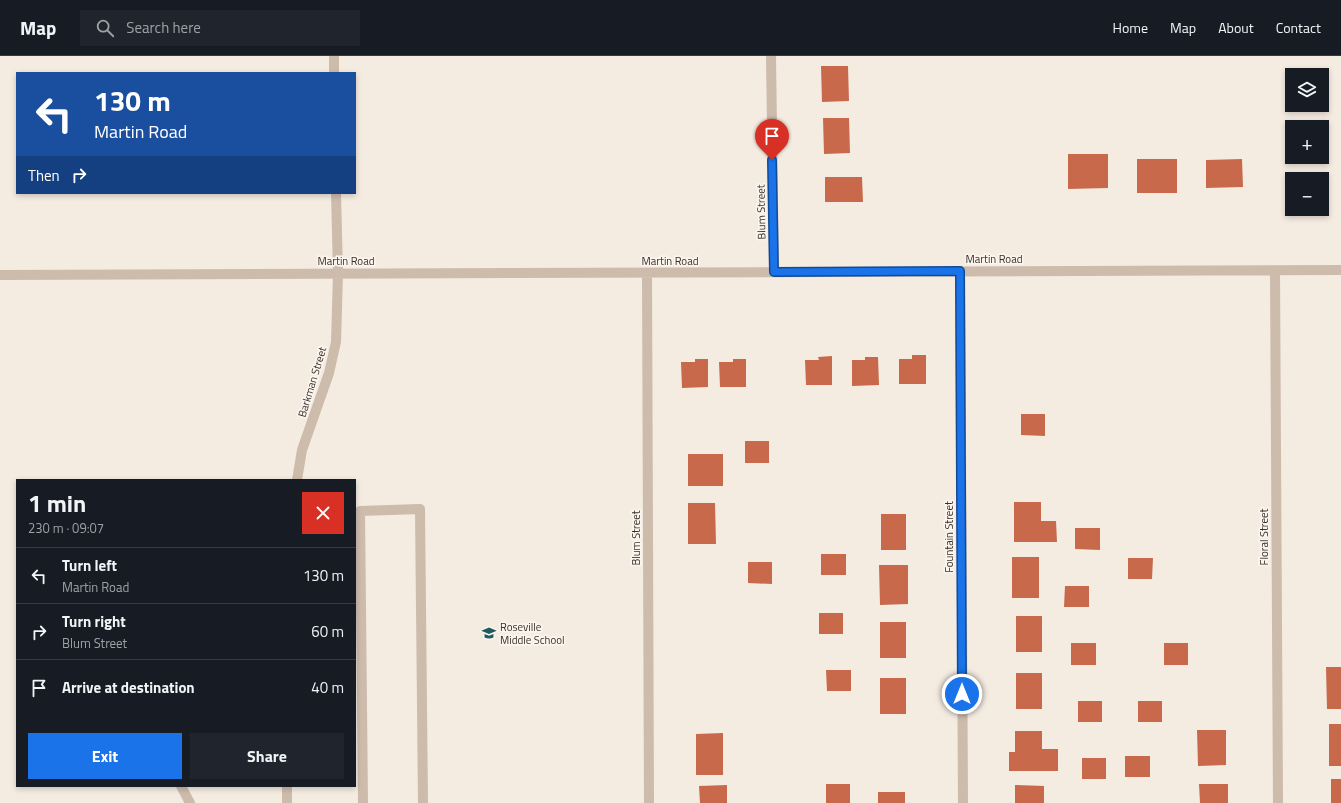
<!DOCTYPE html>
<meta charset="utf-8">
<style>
:root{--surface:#171b24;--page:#20242c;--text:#f1f3f6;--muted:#9ea1a6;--line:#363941;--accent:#1a73e8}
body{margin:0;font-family:"Titillium Web",sans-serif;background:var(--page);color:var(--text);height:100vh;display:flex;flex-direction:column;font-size:15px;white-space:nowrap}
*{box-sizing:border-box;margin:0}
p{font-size:13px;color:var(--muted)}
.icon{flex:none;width:22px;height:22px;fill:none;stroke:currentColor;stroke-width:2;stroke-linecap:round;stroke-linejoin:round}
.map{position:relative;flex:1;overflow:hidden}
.panel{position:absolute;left:16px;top:423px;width:340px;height:308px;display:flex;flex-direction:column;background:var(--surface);border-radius:0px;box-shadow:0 2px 6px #0003}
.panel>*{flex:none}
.banner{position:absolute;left:16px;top:16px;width:340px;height:122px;border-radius:0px;box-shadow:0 2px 6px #0003;background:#1a4fa0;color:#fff;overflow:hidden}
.tools{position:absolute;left:1285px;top:12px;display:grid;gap:8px}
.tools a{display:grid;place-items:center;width:44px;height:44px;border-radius:0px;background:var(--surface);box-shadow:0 2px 6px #0003;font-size:20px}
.pin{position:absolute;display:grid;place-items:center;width:34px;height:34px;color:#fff;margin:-41px -17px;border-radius:50% 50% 50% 0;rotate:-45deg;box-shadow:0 0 4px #0007}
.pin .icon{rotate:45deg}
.me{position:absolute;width:44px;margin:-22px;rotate:0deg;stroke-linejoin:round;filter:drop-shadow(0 0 3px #0008)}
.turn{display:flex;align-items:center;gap:14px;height:84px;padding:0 12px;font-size:18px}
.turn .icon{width:52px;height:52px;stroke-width:2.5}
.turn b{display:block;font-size:28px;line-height:34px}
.then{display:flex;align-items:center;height:38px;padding:0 12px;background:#0003;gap:8px;font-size:15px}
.round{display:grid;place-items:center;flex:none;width:42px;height:42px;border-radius:0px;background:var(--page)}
.headline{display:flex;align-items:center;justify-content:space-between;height:68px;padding:0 12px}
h1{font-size:24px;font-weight:700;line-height:30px}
.primary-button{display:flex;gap:8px;margin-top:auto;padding:8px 12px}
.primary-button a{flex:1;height:46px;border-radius:0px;background:var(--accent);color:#fff;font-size:16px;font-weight:700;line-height:46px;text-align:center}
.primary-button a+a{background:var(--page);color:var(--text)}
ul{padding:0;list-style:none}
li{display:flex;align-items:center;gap:12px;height:56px;padding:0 12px;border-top:1px solid var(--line)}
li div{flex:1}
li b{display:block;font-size:15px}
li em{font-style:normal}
header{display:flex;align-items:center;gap:24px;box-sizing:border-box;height:56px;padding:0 20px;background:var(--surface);border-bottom:1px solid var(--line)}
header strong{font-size:19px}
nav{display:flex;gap:22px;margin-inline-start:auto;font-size:14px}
.search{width:280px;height:36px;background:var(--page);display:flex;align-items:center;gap:10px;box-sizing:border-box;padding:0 14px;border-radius:0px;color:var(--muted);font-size:15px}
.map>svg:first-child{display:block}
.building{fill:#c8694b}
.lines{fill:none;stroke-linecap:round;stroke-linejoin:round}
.minor{stroke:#cdbbac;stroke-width:10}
.route-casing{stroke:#114b97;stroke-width:10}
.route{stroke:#1a73e8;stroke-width:7}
.labels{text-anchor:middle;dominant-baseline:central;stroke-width:3.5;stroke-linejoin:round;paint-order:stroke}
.street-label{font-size:11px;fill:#3b302b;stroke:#fbf5ee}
.poi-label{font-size:11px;fill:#3b302b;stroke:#fbf5ee;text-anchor:start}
</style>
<header>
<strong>Map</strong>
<div class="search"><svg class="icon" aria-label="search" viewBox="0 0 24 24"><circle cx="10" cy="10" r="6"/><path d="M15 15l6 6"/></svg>Search here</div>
<nav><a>Home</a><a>Map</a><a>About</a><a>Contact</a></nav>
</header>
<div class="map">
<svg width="1341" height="747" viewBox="0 0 1341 747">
<rect width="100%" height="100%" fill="#f4ebe1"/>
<path class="building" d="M821 10H848L849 45 822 46Z
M823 62H849L850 97 824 98Z
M1068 98H1108V132L1068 133Z
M1137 103H1177V137H1137Z
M1242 103 1243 131 1206 132V104Z
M825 121H862L863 146H825Z
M912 299H926V328H899V303H912Z
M832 300V329H806L805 304H819L818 301Z
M865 301H878L879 329 852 330V304H865Z
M695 303H708V331L682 332 681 306H695Z
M733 303H746V331H720L719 306H733Z
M1021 358H1045V380L1021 379Z
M745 385H769V407H745Z
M688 398H723V430H688Z
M1014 446H1041V465H1056L1057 486H1014Z
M688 447H715L716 488H688Z
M881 458H906V494H881Z
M1075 472H1100V494L1075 493Z
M821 498H846V519H821Z
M1012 501H1039V542H1012Z
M1128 502H1153L1152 523H1128Z
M748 506H772V528L748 527Z
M879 509H908V548L880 549Z
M1065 530H1089V551H1064Z
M819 557H843V578H819Z
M1016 560H1042V596H1016Z
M880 566H906V602H880Z
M1071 587H1096V609H1071Z
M1164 587H1188V609H1164Z
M1326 611H1341V653H1327Z
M826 614H851V635H827Z
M1016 617H1042V653H1016Z
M880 622H906V658H880Z
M1078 645H1102V666H1078Z
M1138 645H1162V666H1138Z
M1329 668H1341V710H1329Z
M1197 674H1226V709L1198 710Z
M1015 675H1042V693H1058V715H1009V696H1015Z
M723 677V719H696V678Z
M1125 700H1150V721H1125Z
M1082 702H1106V723H1082Z
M1331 723H1341V747H1331Z
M826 728H850V747H826Z
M1199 728H1228V747H1200Z
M727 729V747H700L699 730Z
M1015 729 1044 730V747H1015Z
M878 736H905V747H878Z"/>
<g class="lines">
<path class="minor" d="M334 0V17
M771 0 774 216
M960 215 963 747
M1275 215 1278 747
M647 217 649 747
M0 219 1341 214
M297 424 302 394 329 317 336 286 338 217 336 137
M181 730 190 747
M287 730V747
M363 747 360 455 420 453 423 747"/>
</g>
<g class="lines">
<defs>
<path id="route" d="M772 104 774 216 960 215 962 638"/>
</defs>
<use href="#route" class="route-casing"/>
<use href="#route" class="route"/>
</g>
<defs>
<symbol id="school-bare" viewBox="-9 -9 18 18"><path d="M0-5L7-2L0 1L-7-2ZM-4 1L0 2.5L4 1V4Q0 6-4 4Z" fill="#1f5a5e" stroke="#fbf5ee" stroke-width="2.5" paint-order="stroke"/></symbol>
</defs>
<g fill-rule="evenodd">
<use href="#school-bare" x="479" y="567" width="20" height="20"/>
</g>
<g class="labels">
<g class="street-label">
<text transform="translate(761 156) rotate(-91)">Blum Street</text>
<text x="994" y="203">Martin Road</text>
<text x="346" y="205">Martin Road</text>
<text x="670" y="205">Martin Road</text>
<text transform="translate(312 326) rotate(-73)">Barkman Street</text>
<text transform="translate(949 481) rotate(-90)">Fountain Street</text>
<text transform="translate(1264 481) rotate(-90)">Floral Street</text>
<text transform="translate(636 482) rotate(-90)">Blum Street</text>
</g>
<g class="poi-label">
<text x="500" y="571">Roseville<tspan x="500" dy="13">Middle School</tspan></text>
</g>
</g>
</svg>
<div class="tools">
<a><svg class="icon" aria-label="layers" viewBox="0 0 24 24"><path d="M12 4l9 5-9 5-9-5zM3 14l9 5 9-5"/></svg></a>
<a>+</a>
<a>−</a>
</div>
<div class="pin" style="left:772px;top:104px;background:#d93025"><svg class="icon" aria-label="arrive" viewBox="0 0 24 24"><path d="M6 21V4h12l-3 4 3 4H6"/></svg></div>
<svg class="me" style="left:962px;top:638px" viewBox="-20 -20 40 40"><circle r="17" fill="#1a73e8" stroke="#fff" stroke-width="3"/><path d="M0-11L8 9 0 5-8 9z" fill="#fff"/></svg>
<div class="banner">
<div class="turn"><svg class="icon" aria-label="left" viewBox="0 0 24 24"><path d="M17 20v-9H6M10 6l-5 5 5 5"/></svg><div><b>130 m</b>Martin Road</div></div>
<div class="then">Then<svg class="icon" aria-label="right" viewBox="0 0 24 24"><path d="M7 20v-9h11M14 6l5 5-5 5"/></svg></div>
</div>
<section class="panel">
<div class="headline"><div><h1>1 min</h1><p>230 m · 09:07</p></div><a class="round" style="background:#d93025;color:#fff"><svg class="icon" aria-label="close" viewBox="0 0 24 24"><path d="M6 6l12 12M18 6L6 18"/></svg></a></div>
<ul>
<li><svg class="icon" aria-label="left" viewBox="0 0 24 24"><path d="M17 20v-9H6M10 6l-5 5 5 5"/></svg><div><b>Turn left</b><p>Martin Road</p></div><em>130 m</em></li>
<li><svg class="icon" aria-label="right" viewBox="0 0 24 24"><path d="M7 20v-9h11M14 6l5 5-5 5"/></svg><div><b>Turn right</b><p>Blum Street</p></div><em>60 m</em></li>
<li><svg class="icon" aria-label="arrive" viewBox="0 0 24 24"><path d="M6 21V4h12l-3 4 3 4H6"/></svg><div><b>Arrive at destination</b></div><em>40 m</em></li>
</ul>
<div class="primary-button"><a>Exit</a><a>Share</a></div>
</section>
</div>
